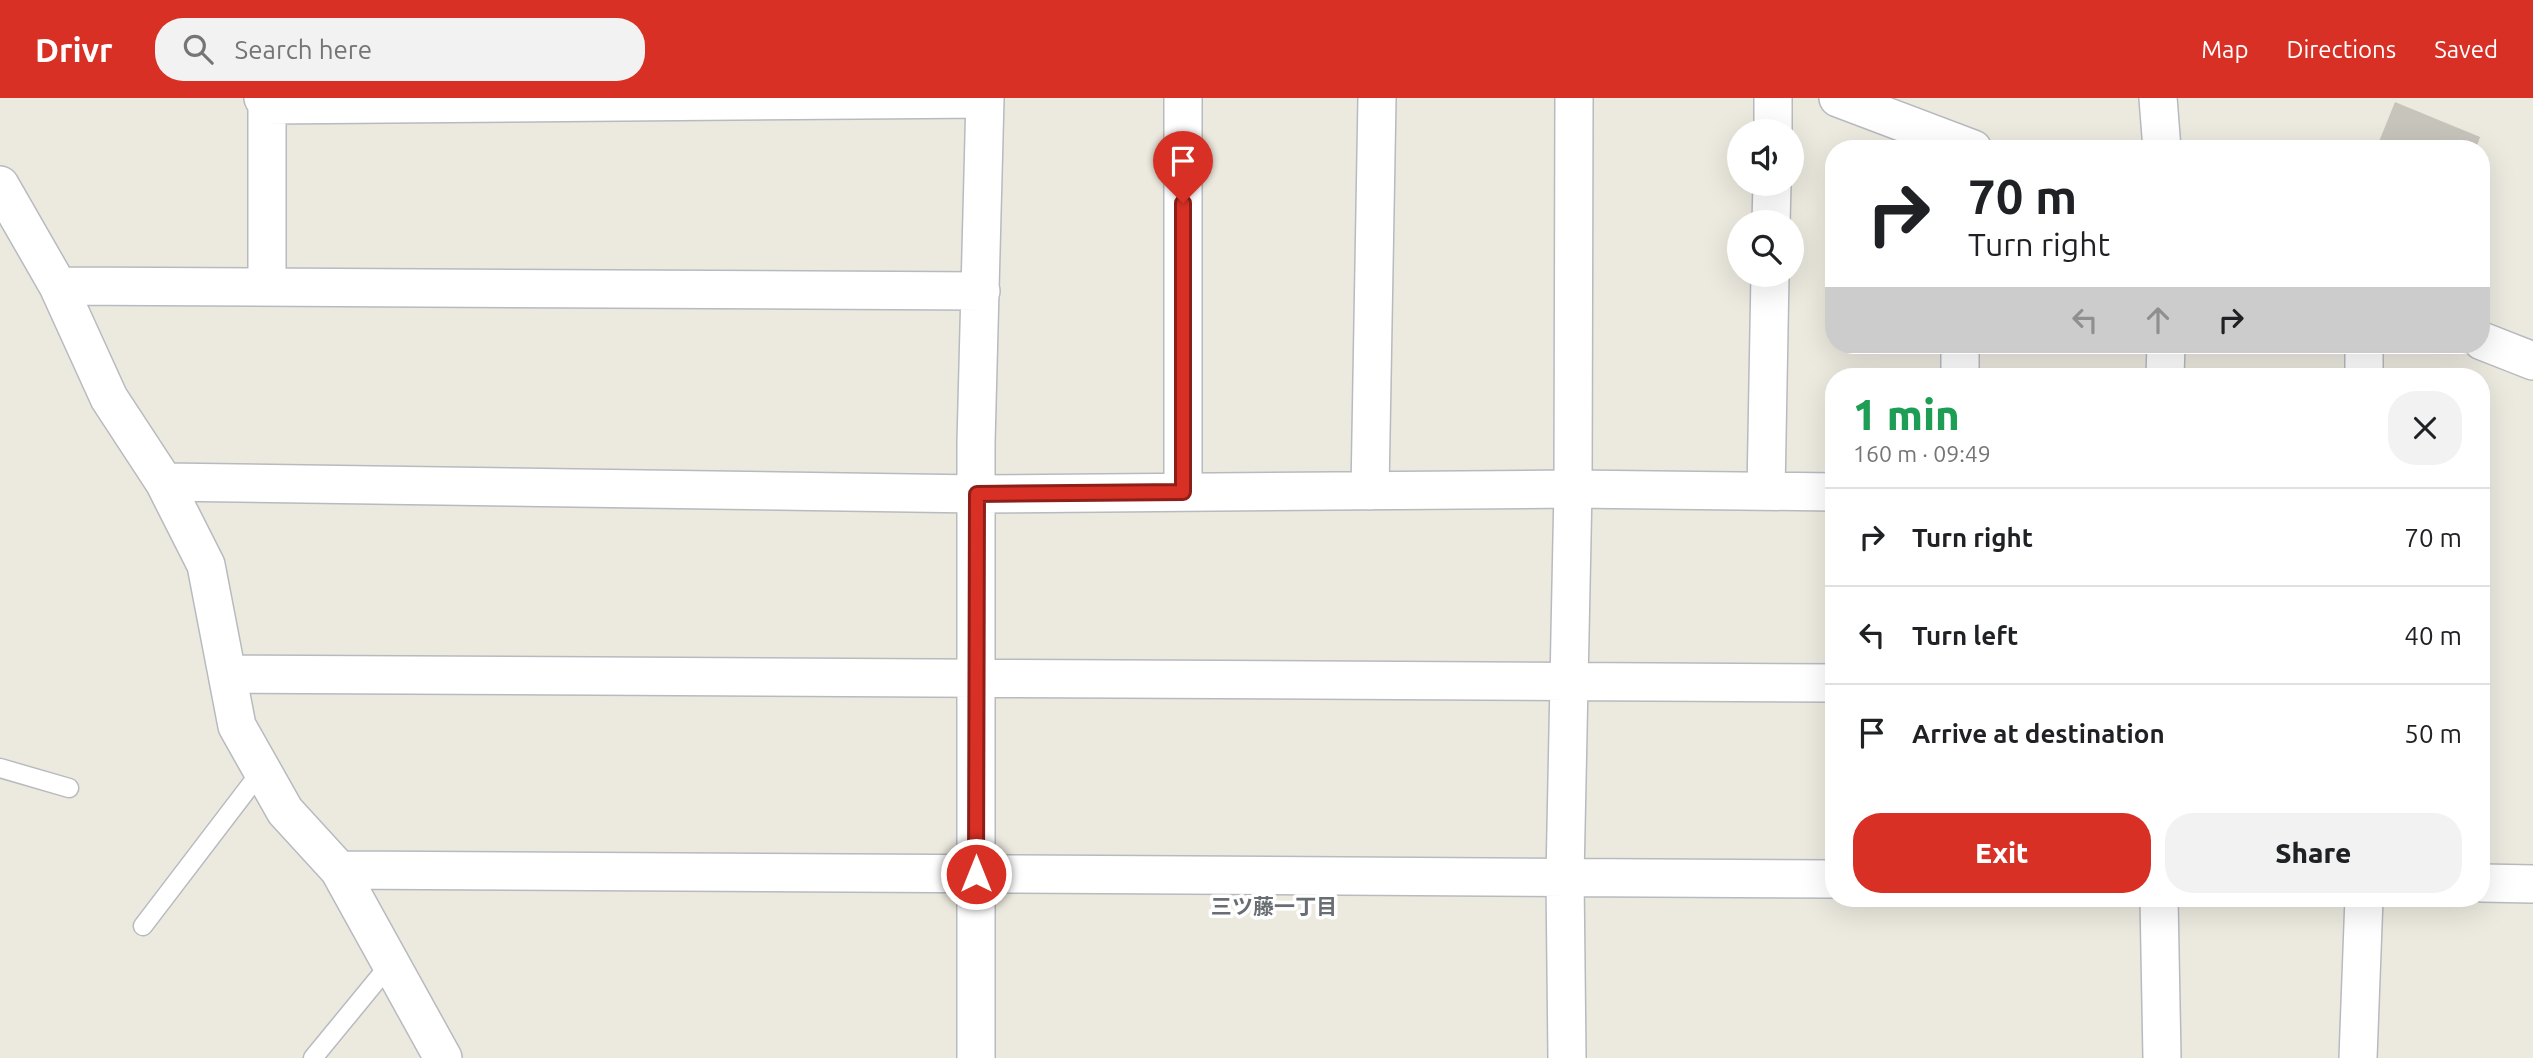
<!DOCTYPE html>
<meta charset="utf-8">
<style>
:root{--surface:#fff;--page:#f2f2f2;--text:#202124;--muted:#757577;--line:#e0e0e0;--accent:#d93025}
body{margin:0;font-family:Ubuntu,"Noto Sans JP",sans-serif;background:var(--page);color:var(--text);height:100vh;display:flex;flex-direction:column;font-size:26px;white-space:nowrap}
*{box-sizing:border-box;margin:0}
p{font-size:23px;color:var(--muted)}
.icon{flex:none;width:38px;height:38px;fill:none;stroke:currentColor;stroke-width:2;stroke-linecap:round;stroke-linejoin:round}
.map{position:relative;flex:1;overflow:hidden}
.panel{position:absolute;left:1825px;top:270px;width:665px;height:539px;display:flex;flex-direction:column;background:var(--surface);border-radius:28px;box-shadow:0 7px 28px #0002}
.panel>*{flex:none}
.guide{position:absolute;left:1825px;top:42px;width:665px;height:214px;border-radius:28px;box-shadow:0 7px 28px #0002;background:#fff;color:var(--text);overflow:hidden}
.controls{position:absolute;left:1727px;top:21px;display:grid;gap:14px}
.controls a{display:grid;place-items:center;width:77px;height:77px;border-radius:50%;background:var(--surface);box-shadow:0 7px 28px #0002;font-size:35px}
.pin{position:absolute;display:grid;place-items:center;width:60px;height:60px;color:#fff;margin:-72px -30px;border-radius:50% 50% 50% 0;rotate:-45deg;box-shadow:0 0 7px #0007}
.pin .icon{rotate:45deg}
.me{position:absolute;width:77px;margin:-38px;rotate:0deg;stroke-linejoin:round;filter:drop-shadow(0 0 5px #0008)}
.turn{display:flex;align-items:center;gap:24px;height:147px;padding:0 28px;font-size:32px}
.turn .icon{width:91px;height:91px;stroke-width:2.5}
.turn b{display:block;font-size:49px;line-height:60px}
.lanes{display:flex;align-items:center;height:66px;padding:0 28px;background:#0003;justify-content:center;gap:35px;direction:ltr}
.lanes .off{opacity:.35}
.round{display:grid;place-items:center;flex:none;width:74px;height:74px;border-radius:28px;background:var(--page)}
.head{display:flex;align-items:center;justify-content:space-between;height:119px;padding:0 28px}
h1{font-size:42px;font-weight:800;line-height:52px;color:#1e9e55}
.button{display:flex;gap:14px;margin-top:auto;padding:14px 28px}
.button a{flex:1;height:80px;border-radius:28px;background:var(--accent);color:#fff;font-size:28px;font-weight:800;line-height:80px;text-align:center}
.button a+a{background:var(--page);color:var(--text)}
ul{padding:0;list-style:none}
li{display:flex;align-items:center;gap:21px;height:98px;padding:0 28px;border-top:2px solid var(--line)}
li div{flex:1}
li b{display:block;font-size:26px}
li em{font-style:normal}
header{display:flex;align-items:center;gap:42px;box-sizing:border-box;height:98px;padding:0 35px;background:var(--accent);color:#fff}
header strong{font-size:33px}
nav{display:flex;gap:38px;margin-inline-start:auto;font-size:24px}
.search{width:490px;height:63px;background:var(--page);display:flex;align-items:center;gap:18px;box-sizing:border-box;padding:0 24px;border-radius:28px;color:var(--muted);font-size:26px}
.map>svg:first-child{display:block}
.building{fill:#c7c4bc}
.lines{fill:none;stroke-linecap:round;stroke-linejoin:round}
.service-casing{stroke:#b7babf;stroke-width:21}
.minor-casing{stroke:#b7babf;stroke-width:40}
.service{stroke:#fff;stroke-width:18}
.minor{stroke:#fff;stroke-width:37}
.route-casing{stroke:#8d1f18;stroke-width:18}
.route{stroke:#d93025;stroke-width:12}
.labels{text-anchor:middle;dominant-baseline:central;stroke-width:7;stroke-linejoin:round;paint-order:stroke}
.neighbourhood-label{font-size:21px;font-weight:bold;fill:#696e73;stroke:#fff}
</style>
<header>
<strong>Drivr</strong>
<div class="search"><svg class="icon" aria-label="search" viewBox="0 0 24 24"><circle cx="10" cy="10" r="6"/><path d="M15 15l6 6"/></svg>Search here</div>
<nav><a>Map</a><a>Directions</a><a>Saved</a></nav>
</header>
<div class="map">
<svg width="2533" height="960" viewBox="0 0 2533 960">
<rect width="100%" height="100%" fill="#eceadf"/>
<path class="building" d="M2395 4 2480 39 2476 51H2376Z"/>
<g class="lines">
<defs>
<path id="service" d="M0 670 69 690
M143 828 262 672
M313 960 391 865"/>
<path id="minor" d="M263 0 267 7V187
M1838 0 1973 51
M2158 0 2162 51
M267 7 985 1
M1773 33V0
M0 87 58 188 109 300 164 384 206 467 237 628 285 713 339 772 443 960
M1771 124 1772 86
M58 188 981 193
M2482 243 2533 263
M1960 247V278
M2364 247V278
M2165 278 2166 247
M164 384 977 396 1573 391 1834 394
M1370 393 1377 0
M1766 393 1770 177
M1183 394V0
M230 576 1834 585
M339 772 1834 781
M2482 785 2533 786
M2159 800 2162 960
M976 960V345L985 0
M1567 960 1565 779 1573 391 1574 0
M2358 960 2364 800"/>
</defs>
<use href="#service" class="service-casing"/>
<use href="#minor" class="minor-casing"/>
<use href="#service" class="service"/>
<use href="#minor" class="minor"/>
</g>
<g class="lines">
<defs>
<path id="route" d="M976 776 977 396 1183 394V105"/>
</defs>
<use href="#route" class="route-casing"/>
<use href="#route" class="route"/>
</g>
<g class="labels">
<g class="neighbourhood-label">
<text x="1274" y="808">三ツ藤一丁目</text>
</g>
</g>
</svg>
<div class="controls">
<a><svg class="icon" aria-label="sound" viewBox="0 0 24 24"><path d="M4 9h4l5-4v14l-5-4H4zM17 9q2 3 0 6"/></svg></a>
<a><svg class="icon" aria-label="search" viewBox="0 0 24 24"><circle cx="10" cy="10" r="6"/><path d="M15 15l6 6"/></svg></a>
</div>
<div class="pin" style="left:1183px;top:105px;background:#d93025"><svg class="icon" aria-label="arrive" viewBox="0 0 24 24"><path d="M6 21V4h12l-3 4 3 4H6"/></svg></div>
<svg class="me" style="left:976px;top:776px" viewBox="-20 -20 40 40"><circle r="17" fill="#d93025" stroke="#fff" stroke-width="3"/><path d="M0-11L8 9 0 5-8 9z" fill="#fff"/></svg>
<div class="guide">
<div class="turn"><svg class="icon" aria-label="right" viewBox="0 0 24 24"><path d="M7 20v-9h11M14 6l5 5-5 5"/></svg><div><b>70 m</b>Turn right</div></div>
<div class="lanes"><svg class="icon off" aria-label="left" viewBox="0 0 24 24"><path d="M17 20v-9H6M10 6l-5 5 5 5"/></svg><svg class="icon off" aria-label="ahead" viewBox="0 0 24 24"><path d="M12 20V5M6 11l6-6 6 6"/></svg><svg class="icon" aria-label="right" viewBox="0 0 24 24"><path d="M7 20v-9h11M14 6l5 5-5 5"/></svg></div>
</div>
<section class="panel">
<div class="head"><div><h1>1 min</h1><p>160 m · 09:49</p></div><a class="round"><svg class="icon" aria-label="close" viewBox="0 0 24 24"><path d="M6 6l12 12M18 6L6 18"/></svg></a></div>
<ul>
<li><svg class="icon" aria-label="right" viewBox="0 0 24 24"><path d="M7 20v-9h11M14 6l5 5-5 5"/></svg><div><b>Turn right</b></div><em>70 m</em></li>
<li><svg class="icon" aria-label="left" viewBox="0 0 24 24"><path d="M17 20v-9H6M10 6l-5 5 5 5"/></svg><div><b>Turn left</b></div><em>40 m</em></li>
<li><svg class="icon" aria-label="arrive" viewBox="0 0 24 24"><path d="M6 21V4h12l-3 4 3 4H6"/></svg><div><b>Arrive at destination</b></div><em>50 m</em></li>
</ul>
<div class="button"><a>Exit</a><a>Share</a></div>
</section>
</div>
